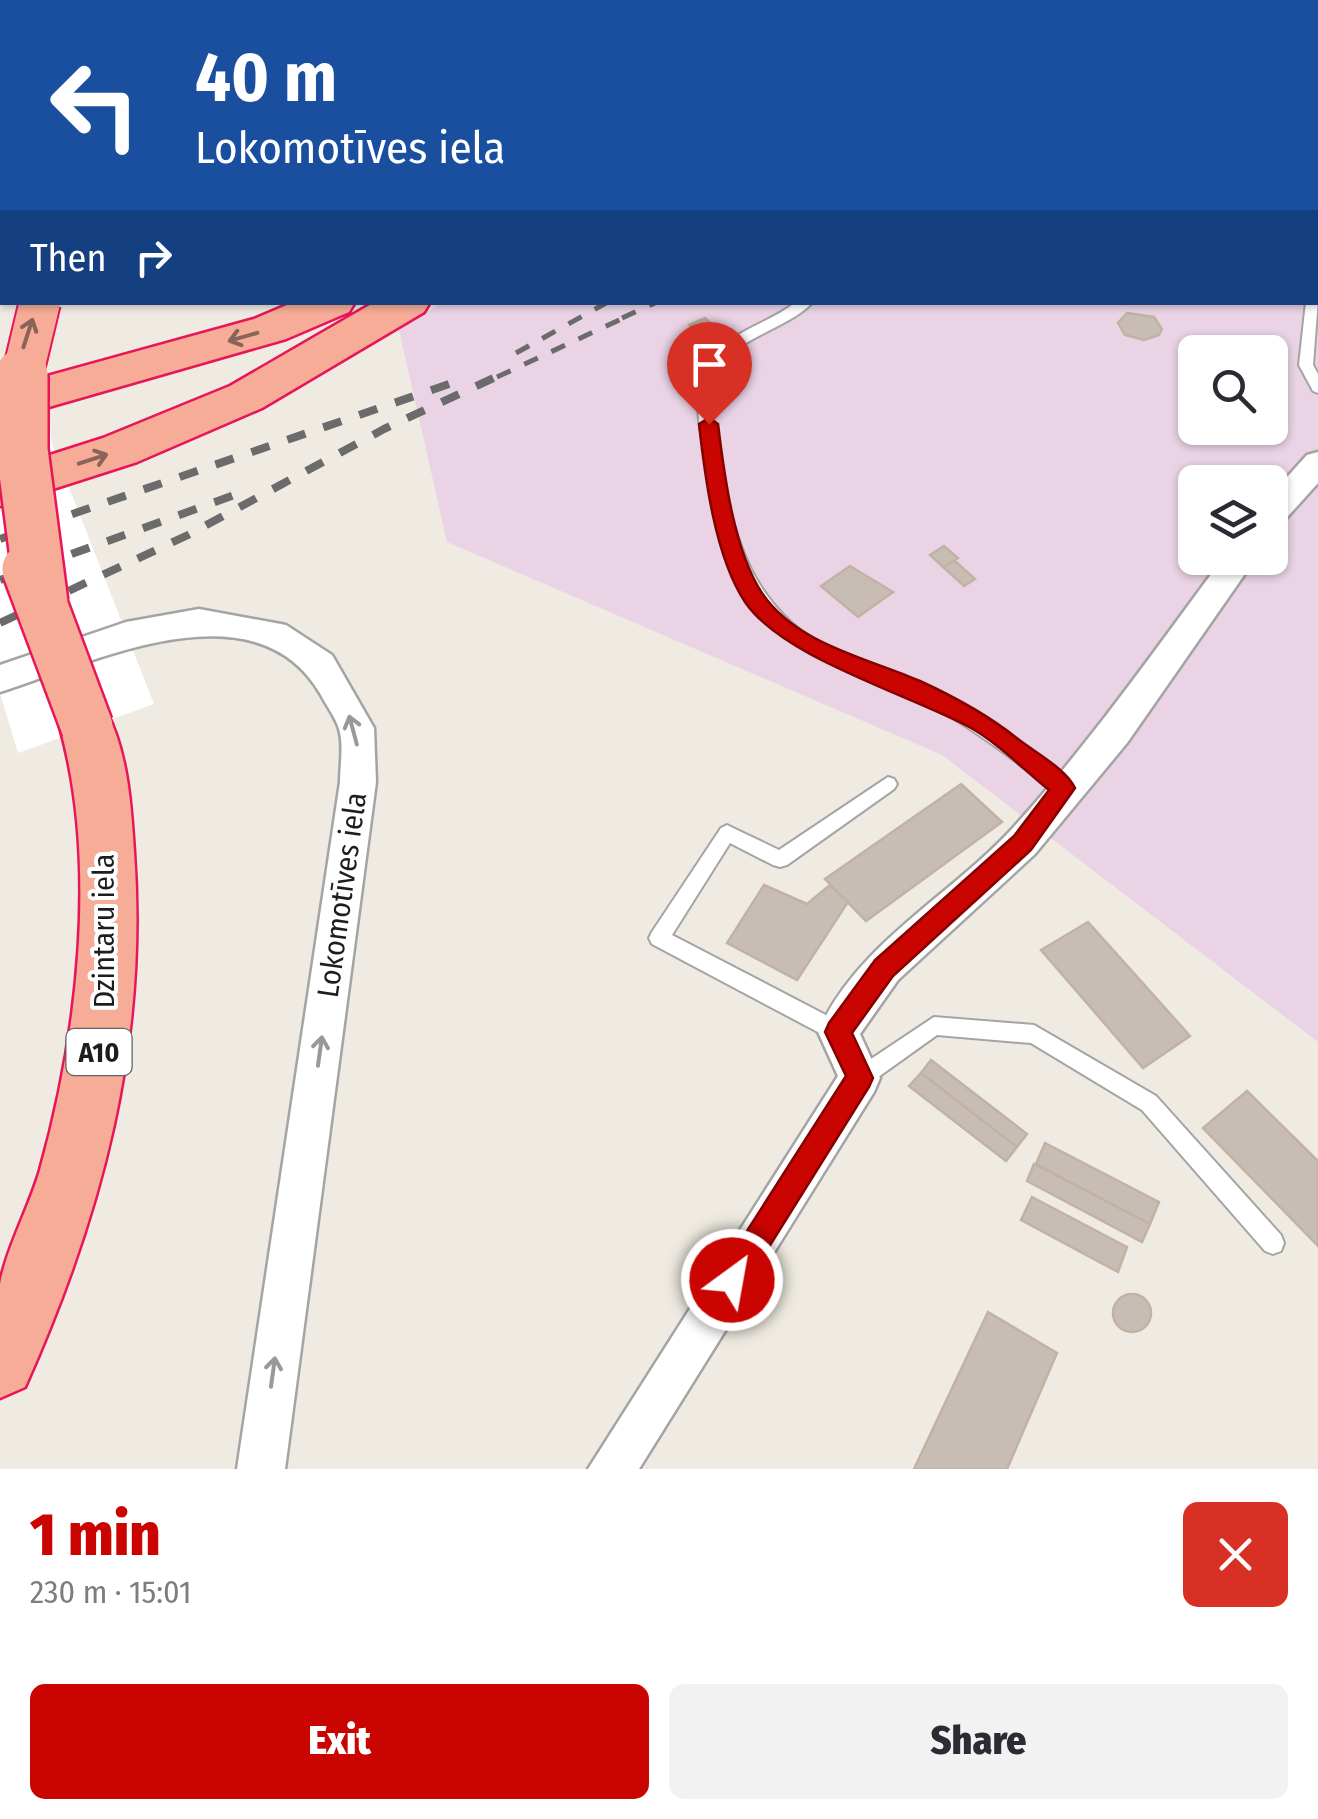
<!DOCTYPE html>
<meta charset="utf-8">
<style>
:root{--surface:#fff;--page:#f2f2f3;--text:#2b2b33;--muted:#7c7c81;--accent:#ca0400}
body{margin:0;font-family:"Fira Sans Condensed",sans-serif;background:var(--page);color:var(--text);height:100vh;display:flex;flex-direction:column;font-size:38px;white-space:nowrap}
*{box-sizing:border-box;margin:0}
p{font-size:32px;color:var(--muted)}
.icon{flex:none;width:55px;height:55px;fill:none;stroke:currentColor;stroke-width:2;stroke-linecap:round;stroke-linejoin:round}
.map{position:relative;height:1469px;overflow:hidden}
.panel{display:flex;flex-direction:column;background:var(--surface);flex:1}
.panel>*{flex:none}
.guide{position:absolute;left:0px;top:0px;width:1320px;height:305px;box-shadow:0 2px 8px #0004;background:#1a4fa0;color:#fff;overflow:hidden}
.buttons{position:absolute;left:1178px;top:335px;display:grid;gap:20px}
.buttons a{display:grid;place-items:center;width:110px;height:110px;border-radius:15px;background:var(--surface);box-shadow:0 2px 8px #0004;font-size:50px}
.pin{position:absolute;display:grid;place-items:center;width:85px;height:85px;color:#fff;margin:-102px -42px;border-radius:50% 50% 50% 0;rotate:-45deg;box-shadow:0 0 10px #0007}
.pin .icon{rotate:45deg}
.me{position:absolute;width:110px;margin:-55px;rotate:32deg;stroke-linejoin:round;filter:drop-shadow(0 0 8px #0008)}
.turn{display:flex;align-items:center;gap:35px;height:210px;padding:0 30px;font-size:45px}
.turn .icon{width:130px;height:130px;stroke-width:2.5}
.turn b{display:block;font-size:70px;line-height:85px}
.then{display:flex;align-items:center;height:95px;padding:0 30px;background:#0003;gap:20px;font-size:38px}
.round{display:grid;place-items:center;flex:none;width:105px;height:105px;border-radius:15px;background:var(--page)}
.overview{display:flex;align-items:center;justify-content:space-between;height:170px;padding:0 30px}
h1{font-size:60px;font-weight:800;line-height:75px;color:var(--accent)}
.button{display:flex;gap:20px;margin-top:auto;padding:20px 30px}
.button a{flex:1;height:115px;border-radius:15px;background:var(--accent);color:#fff;font-size:40px;font-weight:800;line-height:115px;text-align:center}
.button a+a{background:var(--page);color:var(--text)}
.map>svg:first-child{display:block}
.residential{fill:#dbdada}
.industrial{fill:#e9d3e5;fill-rule:evenodd}
.pier{fill:#fff}
.building{fill:#c8bdb5;stroke:#c2b2a3;stroke-width:2.5}
.lines{fill:none;stroke-linecap:round;stroke-linejoin:round}
.service-casing{stroke:#a4a4a4;stroke-width:4}
.minor-casing{stroke:#a4a4a4;stroke-width:5}
.trunk-casing{stroke:#e81558;stroke-width:5}
.service{fill:#fff;fill-rule:evenodd}
.minor{fill:#fff;fill-rule:evenodd}
.trunk{fill:#f6ac96;fill-rule:evenodd}
.rail-far1{stroke:#6b6b6b;stroke-width:5;stroke-dasharray:15 15;stroke-linecap:butt}
.rail{stroke:#6b6b6b;stroke-width:8;stroke-dasharray:19 19;stroke-linecap:butt}
.trunk-bridge-far1-casing{stroke:#e81558;stroke-width:44;stroke-linecap:butt}
.trunk-bridge-casing{stroke:#e81558;stroke-width:56;stroke-linecap:butt}
.trunk-bridge-far1{stroke:#f6ac96;stroke-width:40}
.trunk-bridge{stroke:#f6ac96;stroke-width:51}
.oneway{stroke:#8a645a}
.oneway2{stroke:#999}
.route{fill:#ca0400;stroke:#830300;stroke-width:2.5}
.labels{text-anchor:middle;dominant-baseline:central;stroke-width:8;stroke-linejoin:round;paint-order:stroke}
.shield{fill:#fff;stroke:#616161;stroke-width:2.5}
.shield-label{font-size:28px;font-weight:bold;fill:#1d1d1d}
.street-label{font-size:30px;fill:#1d1d1d;stroke:#fff}
</style>
<div class="map">
<svg width="1318" height="1469" viewBox="0 0 1318 1469">
<rect width="100%" height="100%" fill="#efebe2"/>
<path class="residential" d="M0 0H687L2 2 0 198Z"/>
<path class="industrial" d="M920 0H1318V1042L942 755 447 542 399 330 443 302H1318V2H916ZM1195 352H1270V428H1195ZM1195 482H1270V558H1195Z"/>
<path class="pier" d="M24 303H61L42 361 52 444 154 704 18 753 0 693V369Z"/>
<path class="building" d="M1127 313 1154 317 1162 329 1159 335 1144 340 1125 335 1118 323Z
M705 318 721 334 704 341 689 325Z
M944 546 958 558 943 567 930 555Z
M955 561 975 579 964 586 943 567Z
M850 566 893 592 858 617 821 586Z
M961 784 1002 822 866 921 825 879Z
M764 885 807 904 830 885 848 902 797 980 727 943Z
M1088 922 1190 1036 1143 1068 1041 950Z
M931 1060 1027 1134 1017 1147 921 1073Z
M921 1073 1017 1147 1006 1161 909 1086Z
M1247 1091 1318 1161V1246L1203 1128Z
M1045 1143 1159 1202 1150 1224 1036 1164Z
M1034 1164 1150 1224 1142 1242 1027 1181Z
M1032 1197 1127 1247 1118 1272 1021 1220Z
M1113 1313a19 19 0 1 1 38 0a19 19 0 1 1-38 0Z
M988 1312 1057 1353 1007 1469H914Z"/>
<g class="lines">
<defs>
<path id="service" d="M1318 299 1313 365 1318 374V393L1313 391 1299 365 1306 302H1318Z
M796 302H813C786 330 741 335 720 367 703 392 716 429 720 456 731 536 754 613 833 650 863 664 896 671 925 686 978 712 1025 748 1070 784L1073 789 1070 794H1058C1012 758 965 722 913 695 884 681 851 673 821 659 741 621 716 539 705 458 700 423 688 385 713 355 735 330 771 322 796 302Z
M888 777 894 779 897 784 894 789 787 865 780 867 773 865 730 843 672 935 845 1025 848 1032 845 1039 838 1041 831 1039 652 944 649 938 652 932 721 828 727 825 733 828 779 850Z
M934 1017 1034 1025 1156 1096 1281 1235 1284 1243 1281 1251 1273 1254 1265 1251 1142 1110 1031 1043 937 1035 867 1085 860 1088 853 1085 850 1078 853 1071Z"/>
<path id="minor" d="M213 0H235L236 2H214Z
M1318 452V483L1281 524 1270 527V496L1307 455Z
M1223 558H1256L1127 743 1035 854 898 980 860 1034 880 1078 874 1092 639 1469H588L838 1076 818 1032C857 944 949 897 1012 829 1089 744 1155 650 1223 558Z
M199 609 286 625 332 655 374 728 376 782 285 1469H237L340 782C340 766 344 744 339 729 336 718 326 705 321 695 256 581 92 663 0 692V665L126 622Z"/>
<path id="trunk" d="M2 207V233L0 234V208Z
M294 302H355L349 312 286 339 0 421V389L254 319Z
M375 302H430L424 312 262 408 137 462 0 506V471L103 438 230 386Z
M87 705 106 711C128 754 131 805 134 852 148 1042 102 1215 25 1387L0 1398C0 1362 0 1319 0 1284 6 1250 30 1205 40 1170 78 1035 98 863 60 727L68 711Z"/>
</defs>
<use href="#service" class="service-casing"/>
<use href="#minor" class="minor-casing"/>
<use href="#trunk" class="trunk-casing"/>
<use href="#service" class="service"/>
<use href="#minor" class="minor"/>
<use href="#trunk" class="trunk"/>
<path class="rail-far1" d="M622 318 657 302
M516 353 608 302
M497 377 632 314"/>
<path class="rail" d="M0 539 449 384
M0 580 240 493
M0 623 188 535 384 429 502 374"/>
<defs>
<path id="trunk-bridge-far1" d="M22 377 40 302"/>
<path id="trunk-bridge" d="M22 374V450L42 603
M28 569 87 727"/>
</defs>
<use href="#trunk-bridge-far1" class="trunk-bridge-far1-casing"/>
<use href="#trunk-bridge" class="trunk-bridge-casing"/>
<use href="#trunk-bridge-far1" class="trunk-bridge-far1"/>
<use href="#trunk-bridge" class="trunk-bridge"/>
</g>
<defs><path id="oneway-shaft" d="M-6 0H5M1.5-3L5.5 0L1.5 3" fill="none" stroke-width="1.6" stroke-linecap="round" stroke-linejoin="round" transform="scale(2.5)"/></defs>
<g class="oneway">
<use href="#oneway-shaft" transform="translate(28 333) rotate(-72)"/>
<use href="#oneway-shaft" transform="translate(243 337) rotate(164)"/>
<use href="#oneway-shaft" transform="translate(93 459) rotate(-18)"/>
</g>
<g class="oneway2">
<use href="#oneway-shaft" transform="translate(353 730) rotate(-105)"/>
<use href="#oneway-shaft" transform="translate(320 1051) rotate(-82)"/>
<use href="#oneway-shaft" transform="translate(273 1372) rotate(-82)"/>
</g>
<path class="route" d="M709 418 718 424C724 474 734 551 762 593 796 644 867 658 920 681 955 697 988 715 1018 739 1036 753 1066 769 1075 788L1031 850 893 976 852 1033 873 1078 869 1087 742 1290 732 1294 722 1290 718 1280 722 1270 846 1076 825 1032 829 1023 875 960 1014 836 1049 790C1024 770 999 744 971 728 908 694 783 658 745 602 715 557 705 477 699 424Z"/>
<g class="labels">
<rect class="shield" x="66.5" y="1029" width="65" height="46" rx="8"/>
<g class="shield-label">
<text x="99" y="1052">A10</text>
</g>
<g class="street-label">
<text transform="translate(342 895) rotate(-82)">Lokomotīves iela</text>
<text transform="translate(104 931) rotate(-90)">Dzintaru iela</text>
</g>
</g>
</svg>
<div class="buttons">
<a><svg class="icon" aria-label="search" viewBox="0 0 24 24"><circle cx="10" cy="10" r="6"/><path d="M15 15l6 6"/></svg></a>
<a><svg class="icon" aria-label="layers" viewBox="0 0 24 24"><path d="M12 4l9 5-9 5-9-5zM3 14l9 5 9-5"/></svg></a>
</div>
<div class="pin" style="left:709px;top:424px;background:#d93025"><svg class="icon" aria-label="arrive" viewBox="0 0 24 24"><path d="M6 21V4h12l-3 4 3 4H6"/></svg></div>
<svg class="me" style="left:732px;top:1280px" viewBox="-20 -20 40 40"><circle r="17" fill="#ca0400" stroke="#fff" stroke-width="3"/><path d="M0-11L8 9 0 5-8 9z" fill="#fff"/></svg>
<div class="guide">
<div class="turn"><svg class="icon" aria-label="left" viewBox="0 0 24 24"><path d="M17 20v-9H6M10 6l-5 5 5 5"/></svg><div><b>40 m</b>Lokomotīves iela</div></div>
<div class="then">Then<svg class="icon" aria-label="right" viewBox="0 0 24 24"><path d="M7 20v-9h11M14 6l5 5-5 5"/></svg></div>
</div>
</div>
<section class="panel">
<div class="overview"><div><h1>1 min</h1><p>230 m · 15:01</p></div><a class="round" style="background:#d93025;color:#fff"><svg class="icon" aria-label="close" viewBox="0 0 24 24"><path d="M6 6l12 12M18 6L6 18"/></svg></a></div>
<div class="button"><a>Exit</a><a>Share</a></div>
</section>
